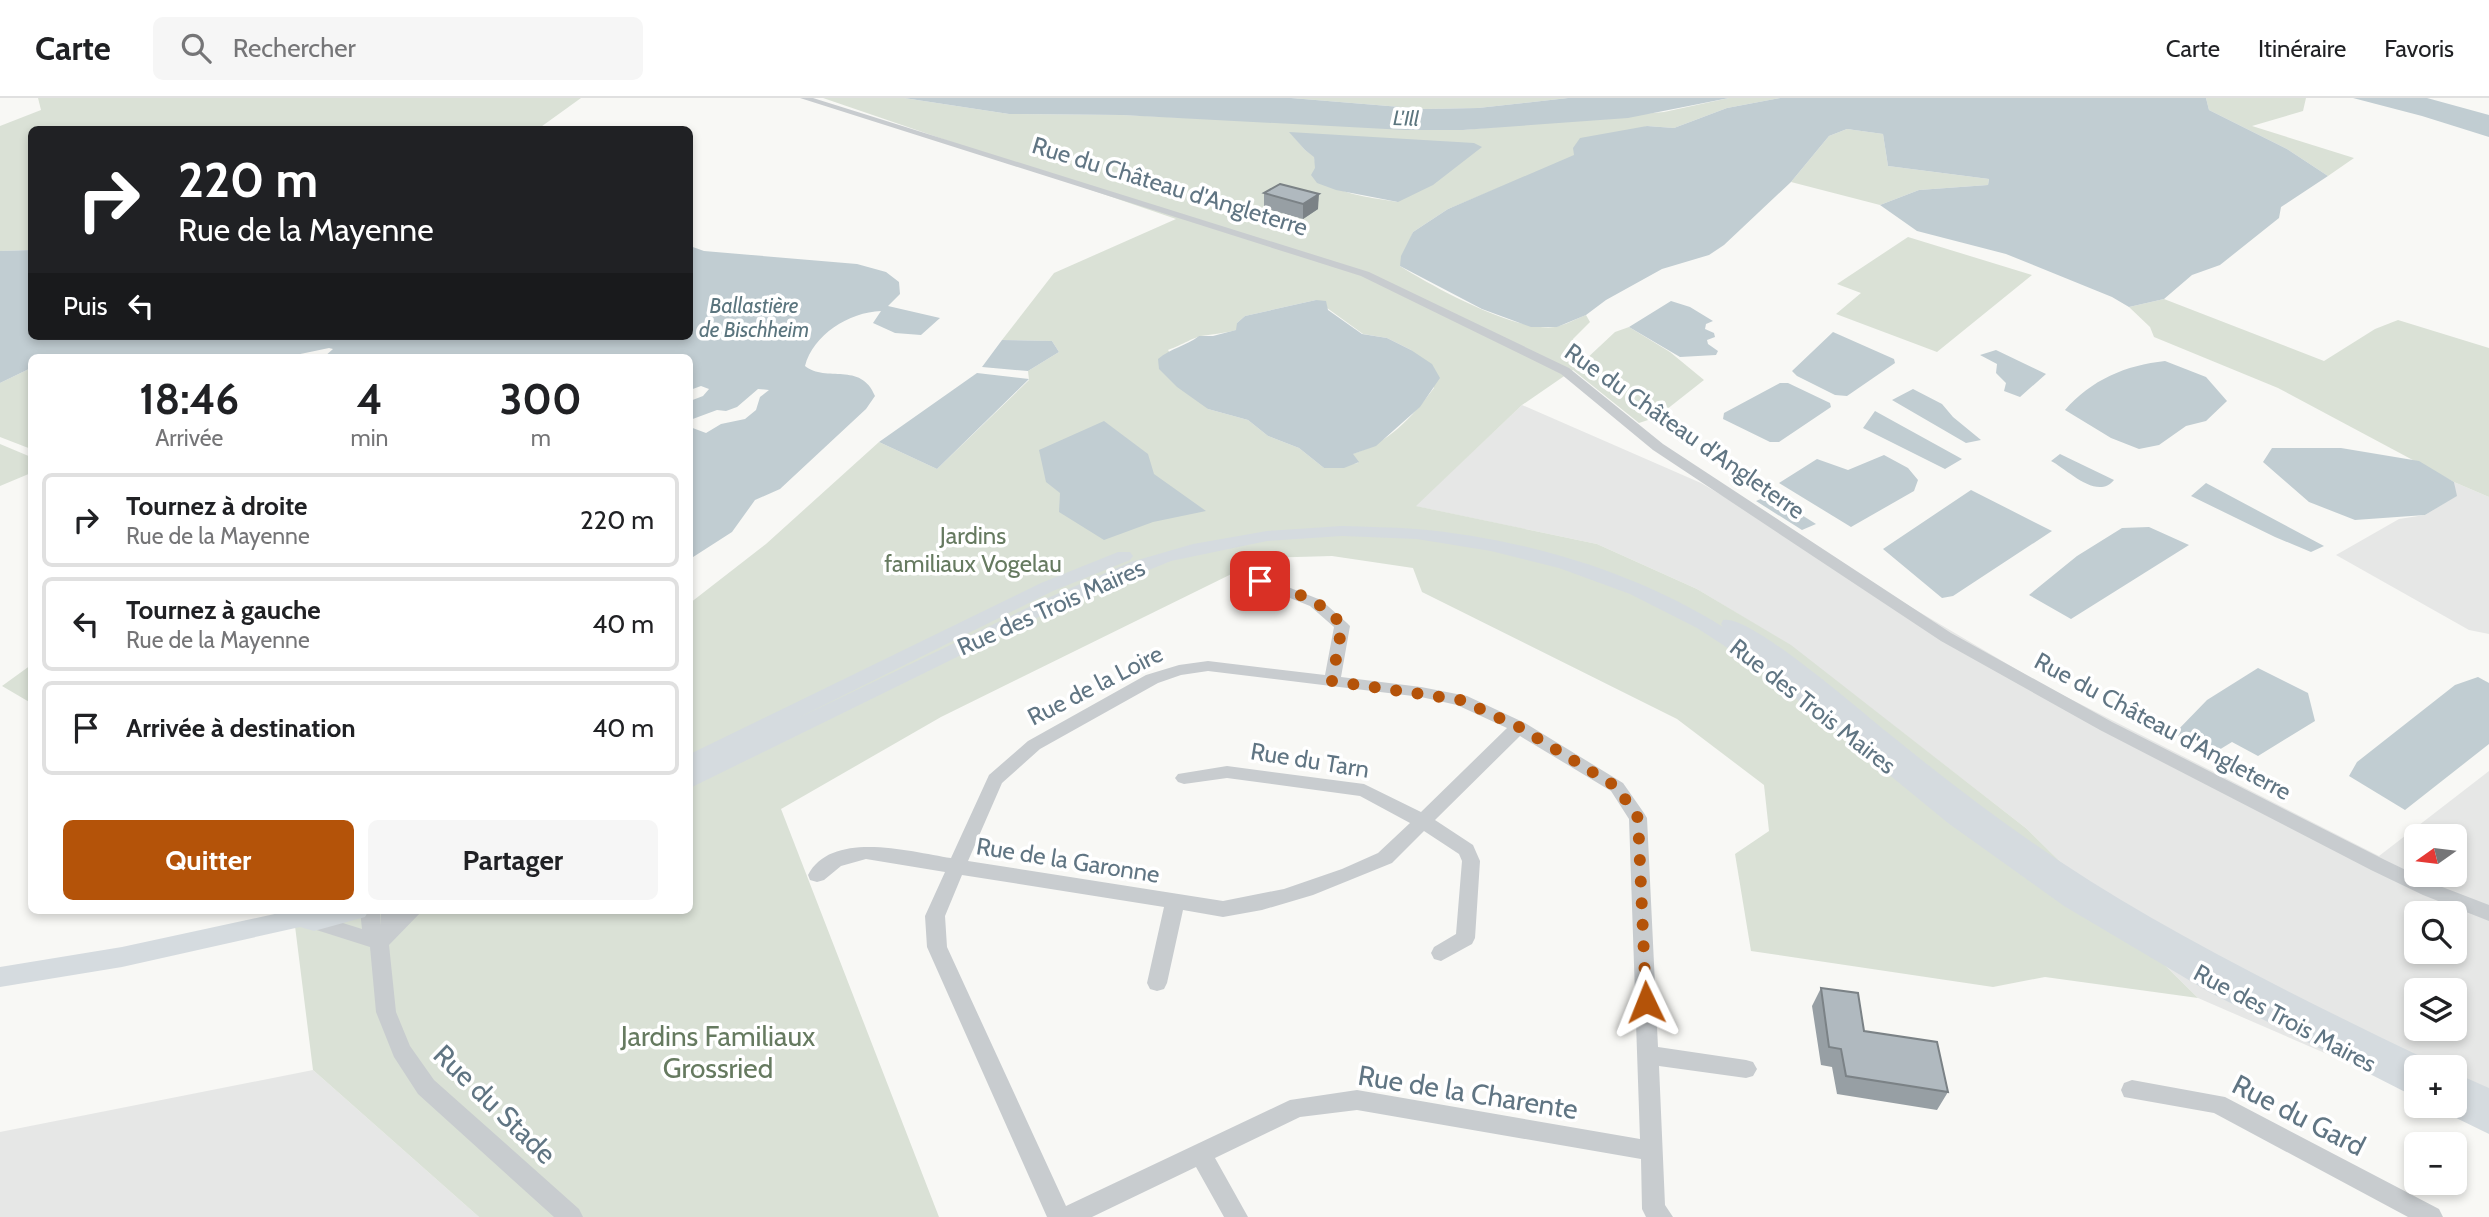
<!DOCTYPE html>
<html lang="fr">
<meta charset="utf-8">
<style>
:root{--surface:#fff;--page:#f6f6f6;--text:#202124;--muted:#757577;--line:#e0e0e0;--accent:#b45309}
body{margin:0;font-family:Cabin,sans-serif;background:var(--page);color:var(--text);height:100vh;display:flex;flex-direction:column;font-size:26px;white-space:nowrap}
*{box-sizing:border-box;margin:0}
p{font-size:23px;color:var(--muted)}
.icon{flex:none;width:38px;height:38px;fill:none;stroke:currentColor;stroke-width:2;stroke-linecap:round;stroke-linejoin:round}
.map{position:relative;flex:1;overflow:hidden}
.side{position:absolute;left:28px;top:256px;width:665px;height:560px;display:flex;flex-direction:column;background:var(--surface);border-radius:10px;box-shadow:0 4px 10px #0003}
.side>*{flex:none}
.hud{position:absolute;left:28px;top:28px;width:665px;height:214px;border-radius:10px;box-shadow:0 4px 10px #0003;background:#202124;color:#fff;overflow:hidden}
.needle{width:46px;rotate:256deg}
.tools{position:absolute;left:2404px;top:726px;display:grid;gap:14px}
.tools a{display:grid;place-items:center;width:63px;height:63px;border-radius:10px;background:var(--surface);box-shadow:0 4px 10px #0003;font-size:35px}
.pin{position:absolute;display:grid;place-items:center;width:60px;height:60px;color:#fff;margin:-30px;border-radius:14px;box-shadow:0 4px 10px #0006}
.me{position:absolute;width:77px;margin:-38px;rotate:358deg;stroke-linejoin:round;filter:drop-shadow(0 0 5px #0008)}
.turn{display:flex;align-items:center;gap:24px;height:147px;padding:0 35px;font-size:32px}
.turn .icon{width:91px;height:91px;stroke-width:2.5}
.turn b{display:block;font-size:49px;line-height:60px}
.then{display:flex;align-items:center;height:66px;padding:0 35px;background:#0003;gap:14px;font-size:26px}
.eta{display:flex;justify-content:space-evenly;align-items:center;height:119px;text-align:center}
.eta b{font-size:42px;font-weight:800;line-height:49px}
.cta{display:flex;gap:14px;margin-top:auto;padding:14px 35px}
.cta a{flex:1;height:80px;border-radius:10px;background:var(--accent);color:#fff;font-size:28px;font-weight:800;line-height:80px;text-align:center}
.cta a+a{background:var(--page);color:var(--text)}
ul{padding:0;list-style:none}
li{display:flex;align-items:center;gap:21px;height:94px;margin:0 14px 10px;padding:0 21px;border:4px solid var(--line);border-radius:10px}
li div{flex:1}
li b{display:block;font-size:26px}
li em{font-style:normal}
header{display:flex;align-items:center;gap:42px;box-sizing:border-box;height:98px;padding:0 35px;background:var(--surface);border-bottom:2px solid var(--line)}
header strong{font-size:33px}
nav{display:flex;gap:38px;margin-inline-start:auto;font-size:24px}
.search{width:490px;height:63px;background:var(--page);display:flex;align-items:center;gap:18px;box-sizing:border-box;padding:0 24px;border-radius:10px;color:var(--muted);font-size:26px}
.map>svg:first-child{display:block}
.built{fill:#e6e7e6;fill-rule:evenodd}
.green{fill:#dae1d6;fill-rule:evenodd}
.water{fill:#c1cdd2}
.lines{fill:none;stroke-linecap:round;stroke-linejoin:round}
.minor{fill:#c8cccf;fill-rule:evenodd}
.major{fill:#d5dbdf;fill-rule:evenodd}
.wall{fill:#979fa4}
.shaded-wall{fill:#7b8286}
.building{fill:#b0b9bf;stroke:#7b8286;stroke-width:2}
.route{stroke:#b45309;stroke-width:12;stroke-dasharray:0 21.6}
.labels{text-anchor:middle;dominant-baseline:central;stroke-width:7;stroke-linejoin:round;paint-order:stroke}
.far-water-label{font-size:21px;font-style:italic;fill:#5b757e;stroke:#fff}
.street-label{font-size:24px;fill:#607583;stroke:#fff}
.park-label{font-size:24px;fill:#667a60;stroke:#fff}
.near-park-label{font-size:28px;fill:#667a60;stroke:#fff}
.near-street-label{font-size:28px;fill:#607583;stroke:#fff}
</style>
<header>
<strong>Carte</strong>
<div class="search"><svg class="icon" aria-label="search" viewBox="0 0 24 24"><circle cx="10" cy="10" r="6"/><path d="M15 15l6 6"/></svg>Rechercher</div>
<nav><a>Carte</a><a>Itinéraire</a><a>Favoris</a></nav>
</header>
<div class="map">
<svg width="2489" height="1119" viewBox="0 0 2489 1119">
<rect width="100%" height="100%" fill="#f8f8f5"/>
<path class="built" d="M1522 307 1701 385 2043 587 2379 758 2489 673V1027L2455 1008V970H2417V995L2198 900 2027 731 1791 548 1697 491 1597 446 1415 408ZM2417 738H2455V777H2417ZM2417 816H2455V854H2417ZM2417 892H2455V931H2417Z
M2454 384 2489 399V536L2469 532 2336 457 2399 421 2425 417 2456 398Z
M313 972 479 1119H0V1034Z"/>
<path class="green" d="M38 0H581L538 31 32 32 31 152 0 153V28L41 12Z
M823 0H904L1009 16 1121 17 1463 32 1664 14 1729 0H1780L1727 10 1674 30 1647 28 1448 111 1413 134 1400 168C1435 190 1515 234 1555 229 1565 227 1576 221 1586 217L1590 224 1573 241 1584 263 1615 234 1629 229 1670 254 1704 282 1657 319 1639 325 1573 272 1522 307 1416 408 1597 446 1697 491 1791 547 2027 731 2198 900 2045 879 1993 889 1751 853 1735 756 1769 733 1764 687 1677 621 1422 494 1413 470 1332 458 1264 460 941 619 781 711 939 1119H479L313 972 293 812H690V505L766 446 879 344 937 371 1029 282 1028 273 1059 254 1052 243 1002 242 1054 175 1176 121ZM1290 34 1398 104C1367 98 1318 98 1314 58L1305 52ZM1316 202 1363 236 1387 240 1411 252 1434 290C1411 320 1389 345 1352 356L1358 365 1324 370 1299 350 1268 338 1248 322 1208 311 1168 252C1177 249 1195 239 1201 238 1213 236 1225 235 1237 232V225L1245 218Z
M1291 0H1568L1478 10 1425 11Z
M2206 0H2306L2303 13 2252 28 2354 60 2328 78 2287 51 2209 12Z
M1847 31 1883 36 1888 68 1989 81 1988 87 1919 92 1880 107 1791 84 1829 38Z
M1908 139 2032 177 1937 254 1836 216 1861 195 1837 186Z
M2164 201 2324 263 2375 231 2398 222 2489 250V399L2454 384 2278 290 2154 239 2150 229 2129 209Z
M31 270V351L0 339V285Z
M0 346 31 359V375L0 388Z
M31 567V605L2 588Z"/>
<path class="water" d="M904 0H1291L1425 11 1478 10 1568 0H1729L1628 20 1463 32H1405L1121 17 1009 16Z
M1780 0H2206L2209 12 2287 51 2328 78 2281 109 2279 120 2220 167 2192 177 2164 201 2129 209 2112 199 2006 156 1917 133 1880 107 1919 92 1988 87 1989 81 1888 68 1883 36 1847 31 1829 38 1791 84 1724 147 1709 157 1662 171 1606 202 1586 217 1557 229H1531L1482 211 1400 168 1401 158 1413 134 1448 111 1574 57 1573 50 1580 40 1647 28 1674 30 1727 10Z
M2353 0H2427L2489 17V39L2422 18Z
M1289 34 1474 45 1482 49 1433 87 1398 104 1336 92 1317 85 1311 77 1315 70 1314 59 1305 52Z
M690 148 704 153 857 166 886 174 899 184 900 196 888 208 940 220 921 237 895 235 873 225 881 213C849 214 813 237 805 268 826 285 861 263 875 298L866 311 780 391 755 402 732 434 690 461V329L706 335 721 326 745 321 756 312 760 299 769 292 758 291 737 309 726 313 717 312 690 322V303L703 298 709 291 701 288 690 292V259H324L333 251 329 250 286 259H32L31 270 0 285V153L31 152 32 238H690Z
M1316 202 1326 203 1328 212 1362 236 1387 240 1411 252 1432 266 1440 280 1420 309 1376 348 1353 356 1359 364 1344 370H1324L1299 350 1268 338 1248 322 1208 311 1177 289 1159 271 1158 261C1171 250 1186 248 1199 238H1213L1236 232 1237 225 1245 218Z
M1671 203 1690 209 1713 223 1706 226 1705 231 1714 235 1715 239 1707 242 1708 246 1718 253 1716 257 1680 259 1629 229Z
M1833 234 1894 261 1895 265 1847 298 1835 297 1797 278 1792 273Z
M1002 242 1052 243 1059 254 1028 273 982 269Z
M1996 252 2046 276 2020 299 2004 293 2006 285 1996 275 1997 266 1980 257Z
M2165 263 2206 279 2227 303 2206 323 2186 328 2159 347 2139 351 2111 340 2065 312C2091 282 2126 267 2165 263Z
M977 275 1029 281 937 371 879 344Z
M1780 285H1788L1830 305 1831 309 1779 344H1770L1723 321 1724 315Z
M1913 291 1942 306 1953 319 1981 342 1966 345 1892 302Z
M1875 313 1962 361 1945 371 1863 330Z
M1104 323 1148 356 1154 376 1206 413 1153 424 1104 442 1059 414 1060 395 1046 384 1039 352Z
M2272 350H2341L2419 363 2454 384 2457 398 2425 417 2355 422 2309 404 2263 364Z
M2060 356 2114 382C2097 403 2067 371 2051 363Z
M1884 357 1908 370 1918 382 1914 393 1851 429 1779 385 1817 361 1848 372Z
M2206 385 2324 448 2311 454 2275 439 2191 398Z
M1971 392 2052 433 1953 498 1942 500 1883 451Z
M1770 397 1816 426 1802 432 1756 403Z
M2149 429 2189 447 2071 521 2029 497 2077 458 2122 430Z
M2258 570 2308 595 2315 623 2258 658 2232 644 2214 655 2174 636 2207 602Z
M2478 579 2489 585V646L2405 712 2349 678 2357 664 2455 587Z"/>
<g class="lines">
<path class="minor" d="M800 0H813L1369 174 1569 270 1663 346 1951 535 2112 624 2385 762 2437 787 2489 807V823L2423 797 2371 772 2100 632 1941 543 1653 352 1561 276 1361 178Z
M1260 478 1321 502 1347 525 1350 528 1341 579 1421 589 1467 598 1525 625 1623 685 1644 715 1647 720 1658 949 1746 962 1753 964 1757 971 1753 978 1746 980 1659 968 1665 1107 1673 1119H1646L1642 1111 1641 1061 1357 1012 1300 1019 1215 1060 1248 1119H1224L1196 1069 1092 1119H1047L927 849 925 818 945 774 866 761 841 768 824 782 817 784 810 782 808 777C832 731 911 754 951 760L989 677 1028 643 1146 577 1179 567 1208 563 1325 577 1334 529 1310 508 1255 486 1253 483 1255 480ZM1208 573 1421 599 1457 607 1507 630 1421 714 1364 686 1227 668 1178 676 1175 680 1178 684 1184 686 1227 680 1360 698 1410 725 1378 755 1342 771 1284 791 1223 803 968 763 1002 685 1040 651 1158 585 1181 577ZM1520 638 1611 693 1629 721 1640 1041 1357 992 1290 1002 1066 1108 947 849 945 818 962 777 1164 809 1147 885 1150 891 1157 893 1164 891 1167 885 1183 812 1223 819 1262 812 1313 797 1392 765 1424 733 1459 756 1462 763 1456 836 1434 849 1431 855 1434 861 1441 863 1472 846 1475 840 1480 763 1473 747 1435 722Z
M360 812H380L381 828V812H423L389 847 396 914 410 948 434 982 579 1111 583 1119H554L418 996 394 959 376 914 370 849 307 829 304 824 307 819 314 816 362 831Z
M2132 982 2225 999 2439 1111 2443 1119H2408L2214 1015 2124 999 2121 992 2124 985Z"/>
<path class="major" d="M1342 428C1366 429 1392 429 1416 431 1521 440 1634 473 1723 529L1721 526 1723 522C1749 515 1862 614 1887 634 1970 702 2057 766 2150 819 2241 871 2334 917 2428 962L2432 970H2417V1000L2209 894 2064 808 1948 725 1760 571 1697 530 1630 496 1559 470 1491 453 1417 441 1342 438 1267 443 1171 463 1063 507 690 690V673L692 672H690V656L1041 485 1118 454H1130L1133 458 1130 462 1053 493 794 622 1050 499 1131 464 1193 446 1267 433Z
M293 812H369L365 819 314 833 300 829 122 869 0 889V869L122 849Z
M2455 975 2489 990V1036L2446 1015 2442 1008H2455Z"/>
</g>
<path class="wall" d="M1280 86 1318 111 1303 121 1264 110V95Z
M1821 890 1864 933 1948 994 1937 1012 1837 996 1832 969 1821 967 1812 908Z"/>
<path class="shaded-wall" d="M1319 96 1318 111 1303 121V106Z"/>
<path class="building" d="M1280 86 1319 96 1303 106 1264 95Z
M1821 890 1858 895 1864 933 1937 944 1948 994 1846 978 1841 951 1829 949Z"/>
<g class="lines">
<path class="route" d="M1260 483C1289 492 1324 502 1342 528L1332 583 1461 602 1519 629 1617 689 1638 720 1646 904"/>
</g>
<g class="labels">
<g class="far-water-label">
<text transform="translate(1406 20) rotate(2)">L'Ill</text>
<text x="754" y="207">Ballastière<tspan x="754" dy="24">de Bischheim</tspan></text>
</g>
<g class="street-label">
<text transform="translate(1170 88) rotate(17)">Rue du Château d'Angleterre</text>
<text transform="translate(1685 333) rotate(35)">Rue du Château d'Angleterre</text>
<text transform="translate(1051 509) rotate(-24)">Rue des Trois Maires</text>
<text transform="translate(1095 587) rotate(-27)">Rue de la Loire</text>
<text transform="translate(1813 608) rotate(38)">Rue des Trois Maires</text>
<text transform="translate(2163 628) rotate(28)">Rue du Château d'Angleterre</text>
<text transform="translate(1310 662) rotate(9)">Rue du Tarn</text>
<text transform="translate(1068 762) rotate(9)">Rue de la Garonne</text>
<text transform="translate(2285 920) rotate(28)">Rue des Trois Maires</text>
</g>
<g class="park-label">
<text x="973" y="437">Jardins<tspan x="973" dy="28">familiaux Vogelau</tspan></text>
</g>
<g class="near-park-label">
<text x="718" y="938">Jardins Familiaux<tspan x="718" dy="32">Grossried</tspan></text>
</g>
<g class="near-street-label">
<text transform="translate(1468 994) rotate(9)">Rue de la Charente</text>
<text transform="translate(495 1006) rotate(44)">Rue du Stade</text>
<text transform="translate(2299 1017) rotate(27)">Rue du Gard</text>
</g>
</g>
</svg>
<div class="tools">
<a><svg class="needle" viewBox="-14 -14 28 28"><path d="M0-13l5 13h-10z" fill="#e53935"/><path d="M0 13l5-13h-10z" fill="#757577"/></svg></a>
<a><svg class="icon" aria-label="search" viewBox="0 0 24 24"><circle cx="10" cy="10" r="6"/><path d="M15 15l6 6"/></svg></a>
<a><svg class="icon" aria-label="layers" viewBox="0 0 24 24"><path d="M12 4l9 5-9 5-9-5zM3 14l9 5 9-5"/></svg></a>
<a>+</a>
<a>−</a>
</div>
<div class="pin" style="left:1260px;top:483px;background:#d93025"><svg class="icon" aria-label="arrive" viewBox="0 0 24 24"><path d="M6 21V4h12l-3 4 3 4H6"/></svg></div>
<svg class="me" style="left:1646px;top:904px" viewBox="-20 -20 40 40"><path d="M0-17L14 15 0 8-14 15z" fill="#b45309" stroke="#fff" stroke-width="4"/></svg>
<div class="hud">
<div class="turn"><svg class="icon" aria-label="right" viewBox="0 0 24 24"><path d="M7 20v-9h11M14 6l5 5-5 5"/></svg><div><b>220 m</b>Rue de la Mayenne</div></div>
<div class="then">Puis<svg class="icon" aria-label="left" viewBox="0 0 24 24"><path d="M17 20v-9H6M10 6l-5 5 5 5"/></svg></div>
</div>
<section class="side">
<div class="eta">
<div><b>18:46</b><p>Arrivée</p></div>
<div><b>4</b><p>min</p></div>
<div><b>300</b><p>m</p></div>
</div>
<ul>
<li><svg class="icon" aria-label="right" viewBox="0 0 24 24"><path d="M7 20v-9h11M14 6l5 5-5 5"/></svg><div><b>Tournez à droite</b><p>Rue de la Mayenne</p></div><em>220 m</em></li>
<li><svg class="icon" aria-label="left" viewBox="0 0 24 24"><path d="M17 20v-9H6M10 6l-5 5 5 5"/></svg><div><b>Tournez à gauche</b><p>Rue de la Mayenne</p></div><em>40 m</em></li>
<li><svg class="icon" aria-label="arrive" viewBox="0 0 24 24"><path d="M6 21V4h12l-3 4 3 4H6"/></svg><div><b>Arrivée à destination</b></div><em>40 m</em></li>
</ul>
<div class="cta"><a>Quitter</a><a>Partager</a></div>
</section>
</div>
